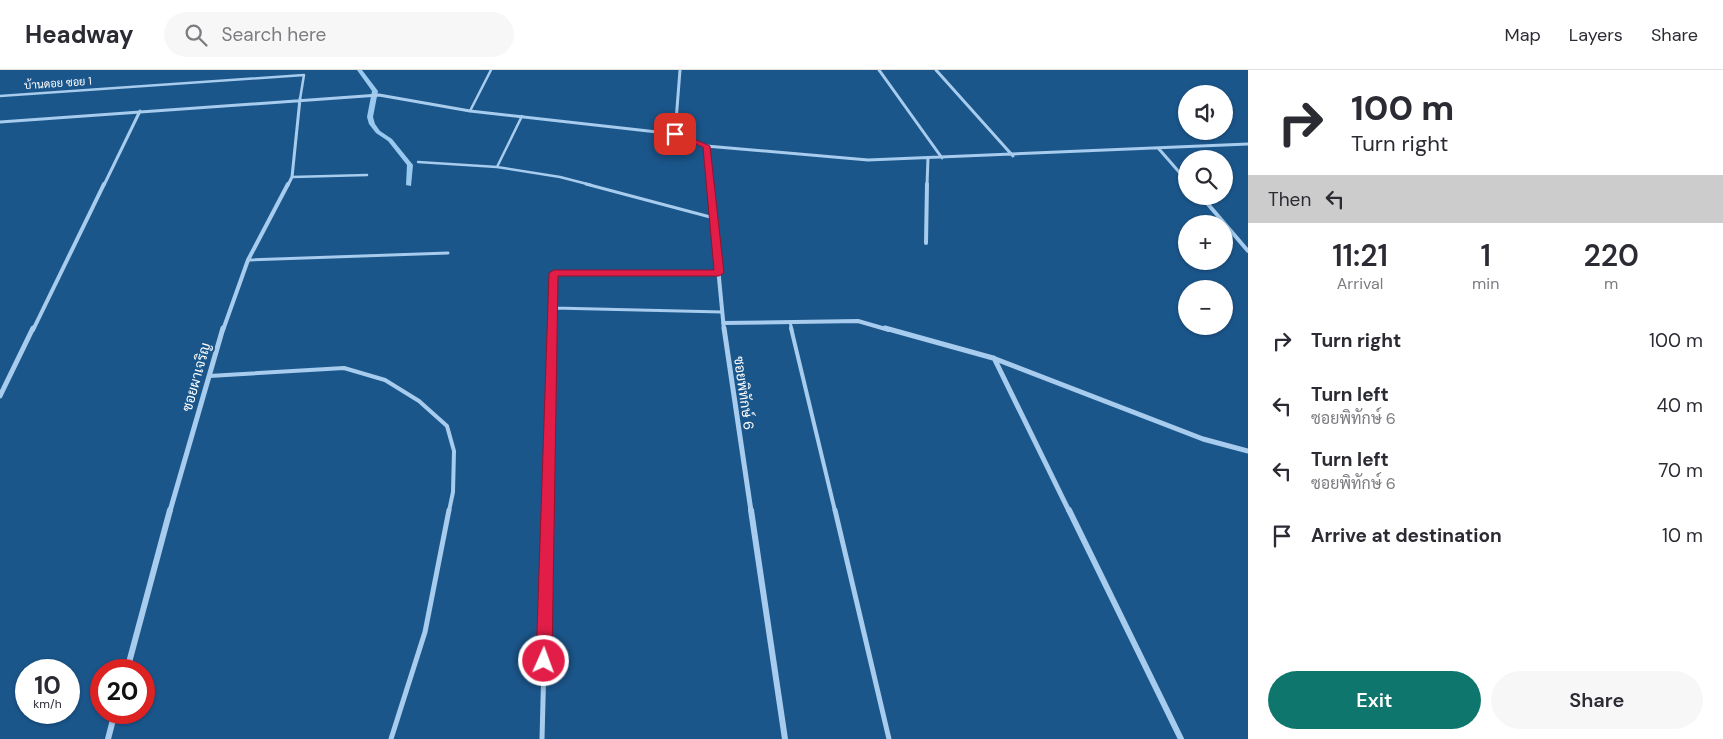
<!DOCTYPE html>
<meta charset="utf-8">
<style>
:root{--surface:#fff;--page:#f7f7f7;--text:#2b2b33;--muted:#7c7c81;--line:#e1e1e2;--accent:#0f766e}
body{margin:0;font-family:"DM Sans",Sarabun,sans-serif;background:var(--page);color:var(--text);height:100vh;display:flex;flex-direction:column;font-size:19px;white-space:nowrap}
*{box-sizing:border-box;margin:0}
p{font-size:16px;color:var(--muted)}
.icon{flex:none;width:28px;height:28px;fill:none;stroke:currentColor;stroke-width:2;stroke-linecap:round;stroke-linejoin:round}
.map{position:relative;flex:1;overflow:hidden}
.side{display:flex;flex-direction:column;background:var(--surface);width:475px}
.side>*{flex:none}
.guide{background:#fff;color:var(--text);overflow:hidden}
.fabs{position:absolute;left:1178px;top:15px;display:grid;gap:10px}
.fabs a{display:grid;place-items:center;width:55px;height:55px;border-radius:50%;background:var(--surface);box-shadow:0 1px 4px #0004;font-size:25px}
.speed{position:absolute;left:15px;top:589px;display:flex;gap:10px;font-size:25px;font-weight:700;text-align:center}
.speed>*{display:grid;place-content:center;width:65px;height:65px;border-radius:50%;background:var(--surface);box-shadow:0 1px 4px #0004;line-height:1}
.speed small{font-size:12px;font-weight:400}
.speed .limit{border:8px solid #d22;background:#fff;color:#111}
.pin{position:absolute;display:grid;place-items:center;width:42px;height:42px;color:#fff;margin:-21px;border-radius:10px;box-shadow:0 2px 8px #0006}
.me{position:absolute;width:55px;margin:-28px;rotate:2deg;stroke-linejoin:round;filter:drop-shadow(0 0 4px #0008)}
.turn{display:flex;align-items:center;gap:18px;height:105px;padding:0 20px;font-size:22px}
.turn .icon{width:65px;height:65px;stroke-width:2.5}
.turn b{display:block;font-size:35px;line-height:42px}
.then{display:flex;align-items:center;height:48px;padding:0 20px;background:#0003;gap:10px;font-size:19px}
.eta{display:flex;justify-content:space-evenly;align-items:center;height:85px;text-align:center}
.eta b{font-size:30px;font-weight:600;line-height:35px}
.action{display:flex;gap:10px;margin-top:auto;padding:10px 20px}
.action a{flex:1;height:58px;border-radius:30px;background:var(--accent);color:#fff;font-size:20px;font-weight:600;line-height:58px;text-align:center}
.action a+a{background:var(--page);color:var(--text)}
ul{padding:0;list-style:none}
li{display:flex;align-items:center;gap:15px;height:65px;padding:0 20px}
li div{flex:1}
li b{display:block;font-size:19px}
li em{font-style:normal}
header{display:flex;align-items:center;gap:30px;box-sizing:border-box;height:70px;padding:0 25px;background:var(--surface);border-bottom:1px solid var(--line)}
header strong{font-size:24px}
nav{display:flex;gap:28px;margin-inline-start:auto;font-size:18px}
.search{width:350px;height:45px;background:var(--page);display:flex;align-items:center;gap:12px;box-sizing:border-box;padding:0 18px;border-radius:28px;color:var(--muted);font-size:19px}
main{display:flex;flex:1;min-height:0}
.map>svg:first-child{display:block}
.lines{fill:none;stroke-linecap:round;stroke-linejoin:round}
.stream{fill:#9ac9ef;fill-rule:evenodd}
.service-far3{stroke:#a7cced;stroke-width:2.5}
.service-far2{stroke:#a7cced;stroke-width:3}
.service-far1{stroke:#a7cced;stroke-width:4}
.service{stroke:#a7cced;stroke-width:5}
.minor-far3{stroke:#a7cced;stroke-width:3}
.minor-far2{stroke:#a7cced;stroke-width:4}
.minor-far1{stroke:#a7cced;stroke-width:5}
.minor{stroke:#a7cced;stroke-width:6}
.route{fill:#e11d48;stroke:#92132f}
.labels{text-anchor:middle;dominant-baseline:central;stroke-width:4;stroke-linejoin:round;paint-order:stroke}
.far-street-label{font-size:11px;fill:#fff;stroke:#1b568b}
.street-label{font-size:14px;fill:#fff;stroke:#1b568b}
</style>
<header>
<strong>Headway</strong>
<div class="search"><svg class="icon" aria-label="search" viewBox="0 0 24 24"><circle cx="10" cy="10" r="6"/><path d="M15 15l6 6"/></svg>Search here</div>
<nav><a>Map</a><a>Layers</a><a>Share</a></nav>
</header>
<main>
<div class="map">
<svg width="1248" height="669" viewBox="0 0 1248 669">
<rect width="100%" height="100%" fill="#1b568b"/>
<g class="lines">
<path class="stream" d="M357 0H362L378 21 373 47 375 54 380 61 392 69 413 95 411 116 406 115 407 95 388 71 376 63 369 54 367 47 372 21Z"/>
<path class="service-far3" d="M0 26 304 5 300 29
M470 41 491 0
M522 46 497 97 560 107 591 115
M418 92 497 97
M292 107 367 105"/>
<path class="service-far2" d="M586 114 714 148
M248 190 448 183
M554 238 722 242
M790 252 792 260
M553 260 554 203H719"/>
<path class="service-far1" d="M791 258 835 441
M209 306 344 298 385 310 419 331 447 356 454 381 453 422 449 441
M548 441 553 258"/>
<path class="service" d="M835 440 889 669
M391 669 425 562 449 440
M542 669 548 440"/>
<path class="minor-far3" d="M680 0 675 64 706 76 710 115
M879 0 942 88
M936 0 1013 86
M0 52 379 25 470 41 675 64
M706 76 868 90 1248 74
M1159 79 1186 110
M104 115 140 41
M288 115 292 107 300 29
M927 115 928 88"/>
<path class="minor-far2" d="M710 114 724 260
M1201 126 1248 181
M926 173 927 114
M723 253 858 251 889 260
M33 260 104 114
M223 260 248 190 288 114"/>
<path class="minor-far1" d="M724 258 751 441
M885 258 993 288 1203 369 1248 381
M994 288 1069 441
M0 326 33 258
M170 441 223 258"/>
<path class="minor" d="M751 440 785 669
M1069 440 1181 669
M127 600 170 440
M108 669 115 642"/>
</g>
<path class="route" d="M673 62H678L710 76 724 203 719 206H558L552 591 549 596 544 598 539 596 536 591 549 203 554 200H714L703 77 673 65Z"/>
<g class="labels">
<g class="far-street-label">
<text transform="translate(58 13) rotate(-4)">บ้านดอย ซอย 1</text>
</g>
<g class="street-label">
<text transform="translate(196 307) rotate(-74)">ซอยผาเจริญ</text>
<text transform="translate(744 323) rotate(82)">ซอยพิทักษ์ 6</text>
</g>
</g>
</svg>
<div class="fabs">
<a><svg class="icon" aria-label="sound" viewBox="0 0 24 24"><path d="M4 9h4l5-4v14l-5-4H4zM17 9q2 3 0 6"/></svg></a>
<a><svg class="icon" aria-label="search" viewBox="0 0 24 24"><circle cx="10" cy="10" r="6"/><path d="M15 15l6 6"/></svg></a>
<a>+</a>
<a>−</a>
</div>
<div class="speed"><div>10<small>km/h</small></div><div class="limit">20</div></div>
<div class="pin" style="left:675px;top:64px;background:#d93025"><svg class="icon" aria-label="arrive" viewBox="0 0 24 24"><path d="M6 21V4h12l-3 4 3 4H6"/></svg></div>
<svg class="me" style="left:544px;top:591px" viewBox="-20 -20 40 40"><circle r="17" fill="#e11d48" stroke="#fff" stroke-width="3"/><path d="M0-11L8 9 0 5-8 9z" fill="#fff"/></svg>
</div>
<section class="side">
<div class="guide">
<div class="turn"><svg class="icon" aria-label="right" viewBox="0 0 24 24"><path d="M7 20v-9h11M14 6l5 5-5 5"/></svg><div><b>100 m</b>Turn right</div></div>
<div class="then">Then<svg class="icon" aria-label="left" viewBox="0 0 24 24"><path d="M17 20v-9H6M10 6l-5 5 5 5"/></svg></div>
</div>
<div class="eta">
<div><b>11:21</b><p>Arrival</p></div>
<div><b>1</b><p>min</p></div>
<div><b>220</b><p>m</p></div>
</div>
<ul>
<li><svg class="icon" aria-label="right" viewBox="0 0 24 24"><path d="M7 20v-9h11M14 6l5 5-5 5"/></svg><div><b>Turn right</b></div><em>100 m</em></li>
<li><svg class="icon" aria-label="left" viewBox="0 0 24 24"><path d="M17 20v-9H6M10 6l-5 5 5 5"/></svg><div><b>Turn left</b><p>ซอยพิทักษ์ 6</p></div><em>40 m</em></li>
<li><svg class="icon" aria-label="left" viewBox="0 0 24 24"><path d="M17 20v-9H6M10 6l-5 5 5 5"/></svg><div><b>Turn left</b><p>ซอยพิทักษ์ 6</p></div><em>70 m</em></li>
<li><svg class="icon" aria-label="arrive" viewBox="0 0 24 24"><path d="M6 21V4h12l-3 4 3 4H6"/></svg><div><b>Arrive at destination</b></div><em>10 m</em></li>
</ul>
<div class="action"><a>Exit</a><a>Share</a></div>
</section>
</main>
